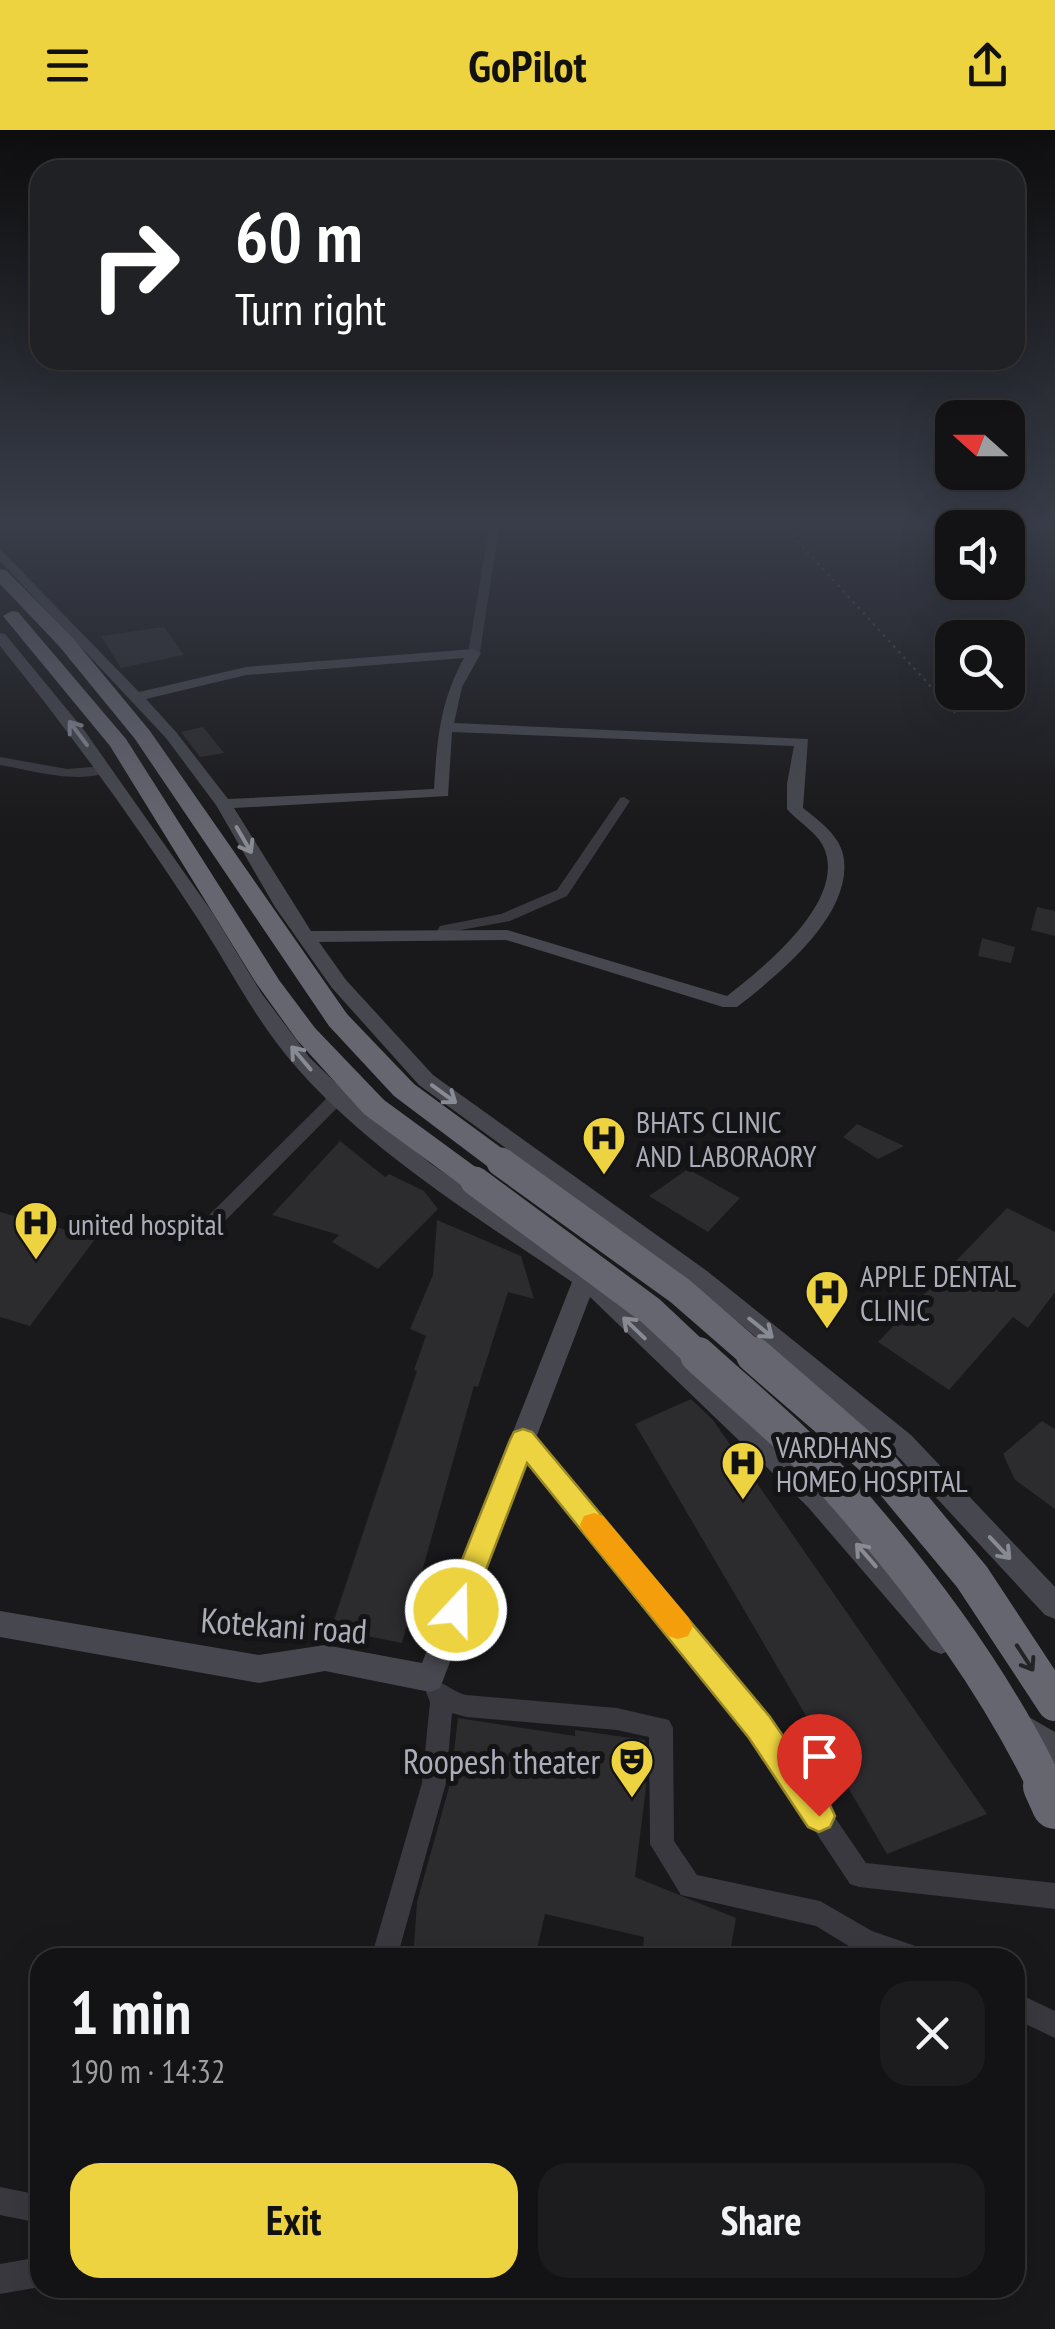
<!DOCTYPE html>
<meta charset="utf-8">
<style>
:root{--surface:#131214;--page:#1c1b1d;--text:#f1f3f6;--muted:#9d9ea0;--line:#323234;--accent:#ecd33f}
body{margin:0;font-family:"PT Sans Narrow",sans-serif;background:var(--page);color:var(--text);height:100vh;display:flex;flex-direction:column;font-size:38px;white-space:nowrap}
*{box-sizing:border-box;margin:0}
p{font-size:32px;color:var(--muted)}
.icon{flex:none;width:55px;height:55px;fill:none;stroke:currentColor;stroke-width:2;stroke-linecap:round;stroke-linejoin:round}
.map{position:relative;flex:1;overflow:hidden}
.sheet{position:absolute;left:30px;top:1818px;width:995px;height:350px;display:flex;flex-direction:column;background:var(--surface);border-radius:30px;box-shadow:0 10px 40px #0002,0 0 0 2px var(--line)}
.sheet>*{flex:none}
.hud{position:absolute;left:30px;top:30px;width:995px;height:210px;border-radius:30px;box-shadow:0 10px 40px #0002,0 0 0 2px var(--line);background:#202124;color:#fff;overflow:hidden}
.needle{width:65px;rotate:291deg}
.buttons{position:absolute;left:935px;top:270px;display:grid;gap:20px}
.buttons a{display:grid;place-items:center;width:90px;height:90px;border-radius:20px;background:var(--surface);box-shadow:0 10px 40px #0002,0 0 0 2px var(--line);font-size:50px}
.pin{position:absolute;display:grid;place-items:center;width:85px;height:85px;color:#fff;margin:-102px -42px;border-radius:50% 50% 50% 0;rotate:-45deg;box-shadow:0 0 10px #0007}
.pin .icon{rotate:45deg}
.me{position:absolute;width:110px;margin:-55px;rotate:21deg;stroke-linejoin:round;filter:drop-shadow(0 0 8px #0008)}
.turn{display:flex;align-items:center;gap:35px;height:210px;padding:0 40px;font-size:45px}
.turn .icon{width:130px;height:130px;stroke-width:2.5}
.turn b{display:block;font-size:70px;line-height:85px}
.round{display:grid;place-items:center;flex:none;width:105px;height:105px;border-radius:30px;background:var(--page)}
.overview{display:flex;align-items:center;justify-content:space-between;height:170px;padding:0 40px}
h1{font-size:60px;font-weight:600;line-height:75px}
.primary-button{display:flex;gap:20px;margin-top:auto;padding:20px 40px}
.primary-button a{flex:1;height:115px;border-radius:30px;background:var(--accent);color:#111;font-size:40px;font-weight:600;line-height:115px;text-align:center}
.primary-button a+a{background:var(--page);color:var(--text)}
header{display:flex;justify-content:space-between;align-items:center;height:130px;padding:0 40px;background:var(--accent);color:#111;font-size:45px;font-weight:600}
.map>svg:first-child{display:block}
.building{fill:#2c2b2e}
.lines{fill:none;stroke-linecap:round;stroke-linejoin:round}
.path{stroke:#3f4046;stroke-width:2.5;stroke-dasharray:2.5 5;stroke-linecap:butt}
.street{fill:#3a393f;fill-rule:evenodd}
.secondary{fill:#47484f;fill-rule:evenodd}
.highway{fill:#666670;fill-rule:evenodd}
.highway-bridge-far2{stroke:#666670;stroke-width:29}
.highway-bridge-far1{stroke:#666670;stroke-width:36}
.highway-bridge{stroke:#666670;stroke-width:46}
.oneway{stroke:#888a94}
.oneway2{stroke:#242427}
.route{fill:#ecd33f;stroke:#998929;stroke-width:2.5}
.slow{fill:#f59e0b}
.labels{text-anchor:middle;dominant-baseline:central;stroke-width:10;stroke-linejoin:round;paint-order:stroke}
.poi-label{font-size:30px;fill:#abadb9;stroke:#141315;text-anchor:start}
.near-street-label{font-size:35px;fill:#abadb9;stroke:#141315}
.near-poi-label{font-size:35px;fill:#abadb9;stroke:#141315;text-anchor:end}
</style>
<header><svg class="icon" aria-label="menu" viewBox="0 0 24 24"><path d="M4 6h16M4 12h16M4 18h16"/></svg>GoPilot<svg class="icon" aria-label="share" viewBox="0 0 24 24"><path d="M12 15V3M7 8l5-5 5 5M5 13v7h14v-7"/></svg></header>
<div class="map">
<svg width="1055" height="2199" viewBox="0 0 1055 2199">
<rect width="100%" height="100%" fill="#19181a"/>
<path class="building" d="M164 497 184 525 121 538 101 506Z
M203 597 224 623 200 627 181 602Z
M1037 777 1055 781V806L1031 800Z
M982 808 1015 817 1011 833 978 826Z
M857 994 904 1016 878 1029 843 1007Z
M340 1011 385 1047 389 1044 424 1061 438 1079 378 1139 332 1112 339 1105 272 1085Z
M688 1039 740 1068 708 1102 649 1066Z
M1007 1078 1055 1102V1162L1028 1198 1013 1187 949 1260 878 1212Z
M0 1082 96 1108 30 1196 0 1187Z
M437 1090 521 1126 534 1169 508 1162 478 1257 474 1256 402 1513 331 1499 417 1241 414 1240 426 1206 410 1199 433 1145Z
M691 1269 713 1290 987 1684 887 1724 635 1294Z
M1042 1291 1055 1299V1379L1015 1350 1003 1324Z
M458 1588 575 1606V1600L645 1610 646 1657 635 1747 736 1788 729 1828H642L644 1807 545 1784 535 1828H413L417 1772 450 1654Z"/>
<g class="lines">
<path class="path" d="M782 394 955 583"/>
<path class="street" d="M456 394H496L499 396 480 523 474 526 468 523 489 399Z
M0 627 67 639 104 636 110 640C83 656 30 640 0 635Z
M624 667 630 671 567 766 510 791 450 802 446 809H436L434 806 440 796 501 784 557 760 620 668Z
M338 962 346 967 344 971 213 1103H201L198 1098 201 1093 332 963Z
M523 1302 530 1304 768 1590 866 1733 1055 1753V1779L859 1757 850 1754 752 1606 516 1316 513 1310 516 1304Z
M437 1551C448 1555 454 1562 466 1565L617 1578 669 1590 673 1598 674 1711 697 1745 820 1771 872 1801 924 1819 928 1828H874L857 1821 816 1796 681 1765 650 1714 649 1607 617 1600 466 1587 452 1583 446 1653 397 1828H371L422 1653 430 1572 426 1562 429 1554Z
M1015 1862 1055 1881V1908L1015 1889Z
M0 2057 40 2065V2093L0 2085Z
M40 2127V2157L0 2164V2134Z"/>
<path class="secondary" d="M0 394H9L0 398Z
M0 419 139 562 246 537 474 519 481 523 462 557 454 593 808 609 803 678C818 690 838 704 843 724 856 783 777 846 737 877H723L506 810 319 812 346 850 433 945 707 1141 911 1305 1055 1457V1489L1045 1485 893 1321 691 1153 419 955 332 858 275 777 216 675 166 608 0 431ZM464 528C440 571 437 610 434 659L228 669 176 602 146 569 246 545ZM452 602 794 616 787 654V679C798 692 817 702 824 718 847 771 763 838 727 866L507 800 311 801 234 678 448 666Z
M0 503 5 504 84 600 212 782 262 864 310 928 361 977 431 1034 593 1143 825 1360 951 1502 955 1511 951 1520 941 1524 931 1520 807 1376 590 1167 440 1558 430 1562 325 1541 259 1553 0 1507V1481L259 1525 325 1515 422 1533 572 1152C477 1087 374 1025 297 938 255 891 227 832 192 780 132 688 69 601 0 516Z
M1020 1582 1055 1602V1634L1010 1606 1005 1596 1010 1586Z"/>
<path class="highway" d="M0 439 6 440 73 508 150 601 347 884 414 954 511 1025 515 1032 511 1039H491L394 966 329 896 135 609 59 516 0 454Z
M12 481 18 482 126 609 279 850 315 898 384 970 485 1044 490 1051 485 1058 475 1061 465 1058 364 984 297 910 256 853 110 616 3 486Z"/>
<path class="highway-bridge-far2" d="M501 1032 680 1161 757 1228
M475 1051 651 1181 701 1228"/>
<path class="highway-bridge-far1" d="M698 1225C745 1268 796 1309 838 1357 918 1447 995 1550 1047 1659
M754 1225 873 1328 972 1447 1055 1573"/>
<path class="highway-bridge" d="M1046 1656 1055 1676"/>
</g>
<defs><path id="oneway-shaft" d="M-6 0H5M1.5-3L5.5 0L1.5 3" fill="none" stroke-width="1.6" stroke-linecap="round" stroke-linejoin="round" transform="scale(2.5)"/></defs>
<g class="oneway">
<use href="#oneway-shaft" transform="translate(78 603) rotate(-127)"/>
<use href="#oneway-shaft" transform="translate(244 710) rotate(60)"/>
<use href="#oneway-shaft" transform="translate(301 928) rotate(-130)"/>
<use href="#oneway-shaft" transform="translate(444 964) rotate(36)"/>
<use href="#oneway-shaft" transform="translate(634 1198) rotate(-136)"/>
<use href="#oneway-shaft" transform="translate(761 1198) rotate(39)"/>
<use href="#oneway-shaft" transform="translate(1000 1418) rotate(47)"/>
<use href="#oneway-shaft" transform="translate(866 1425) rotate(-131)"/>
</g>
<use class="oneway2" href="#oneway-shaft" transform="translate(1025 1528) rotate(57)"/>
<linearGradient id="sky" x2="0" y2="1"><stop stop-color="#0e0d0e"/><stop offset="0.56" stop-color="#383d49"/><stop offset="1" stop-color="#383d49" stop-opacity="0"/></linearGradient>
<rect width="1055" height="701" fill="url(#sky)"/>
<path class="route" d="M523 1299 532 1302 770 1587 830 1675 835 1686 830 1697 819 1702 808 1697 749 1608 527 1333 467 1489 456 1493 446 1489 442 1480 510 1310 514 1302Z"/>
<path class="slow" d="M594 1383 603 1386 688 1487 693 1496 688 1506 678 1509 668 1506 584 1403 580 1395 584 1386Z"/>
<defs>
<symbol id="hospital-pin" viewBox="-11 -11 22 30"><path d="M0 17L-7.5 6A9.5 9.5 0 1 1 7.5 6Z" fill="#ecd33f" stroke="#141315"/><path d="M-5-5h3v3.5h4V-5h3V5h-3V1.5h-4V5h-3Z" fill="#111"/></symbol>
<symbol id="theatre-pin" viewBox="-11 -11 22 30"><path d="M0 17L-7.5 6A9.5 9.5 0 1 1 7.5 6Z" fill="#ecd33f" stroke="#141315"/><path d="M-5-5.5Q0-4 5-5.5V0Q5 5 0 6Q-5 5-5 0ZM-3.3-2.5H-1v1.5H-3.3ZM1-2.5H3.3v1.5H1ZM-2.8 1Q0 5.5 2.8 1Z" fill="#111"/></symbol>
</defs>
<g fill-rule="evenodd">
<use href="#hospital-pin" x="579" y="983" width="50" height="68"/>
<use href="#hospital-pin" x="11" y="1068" width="50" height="68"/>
<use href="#hospital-pin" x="802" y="1137" width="50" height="68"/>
<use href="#hospital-pin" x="718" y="1308" width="50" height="68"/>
<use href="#theatre-pin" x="607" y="1606" width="50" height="68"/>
</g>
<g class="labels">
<g class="poi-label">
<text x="636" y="991">BHATS CLINIC<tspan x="636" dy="34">AND LABORAORY</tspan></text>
<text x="68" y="1093">united hospital</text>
<text x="860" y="1145">APPLE DENTAL<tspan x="860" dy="34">CLINIC</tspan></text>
<text x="776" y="1316">VARDHANS<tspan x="776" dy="34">HOMEO HOSPITAL</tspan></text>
</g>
<g class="near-street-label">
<text transform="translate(284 1495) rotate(4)">Kotekani road</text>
</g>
<g class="near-poi-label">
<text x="600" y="1631">Roopesh theater</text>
</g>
</g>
</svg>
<div class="buttons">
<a><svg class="needle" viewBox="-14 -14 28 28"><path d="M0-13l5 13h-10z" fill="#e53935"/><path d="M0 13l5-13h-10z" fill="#9d9ea0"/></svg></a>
<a><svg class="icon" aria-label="sound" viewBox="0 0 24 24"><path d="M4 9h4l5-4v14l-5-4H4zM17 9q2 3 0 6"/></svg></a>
<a><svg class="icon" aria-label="search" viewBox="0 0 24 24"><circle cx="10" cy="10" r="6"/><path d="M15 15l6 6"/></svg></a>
</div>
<div class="pin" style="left:819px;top:1686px;background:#d93025"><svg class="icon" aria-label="arrive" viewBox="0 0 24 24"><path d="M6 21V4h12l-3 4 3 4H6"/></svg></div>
<svg class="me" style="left:456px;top:1480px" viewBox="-20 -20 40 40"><circle r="17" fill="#ecd33f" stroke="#fff" stroke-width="3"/><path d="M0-11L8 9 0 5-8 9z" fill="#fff"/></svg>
<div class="hud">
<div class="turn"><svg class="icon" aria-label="right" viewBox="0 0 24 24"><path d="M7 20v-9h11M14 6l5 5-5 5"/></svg><div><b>60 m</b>Turn right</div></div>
</div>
<section class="sheet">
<div class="overview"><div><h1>1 min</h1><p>190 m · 14:32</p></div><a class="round"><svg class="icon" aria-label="close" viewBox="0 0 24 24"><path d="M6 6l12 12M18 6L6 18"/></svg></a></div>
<div class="primary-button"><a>Exit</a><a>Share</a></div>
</section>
</div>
